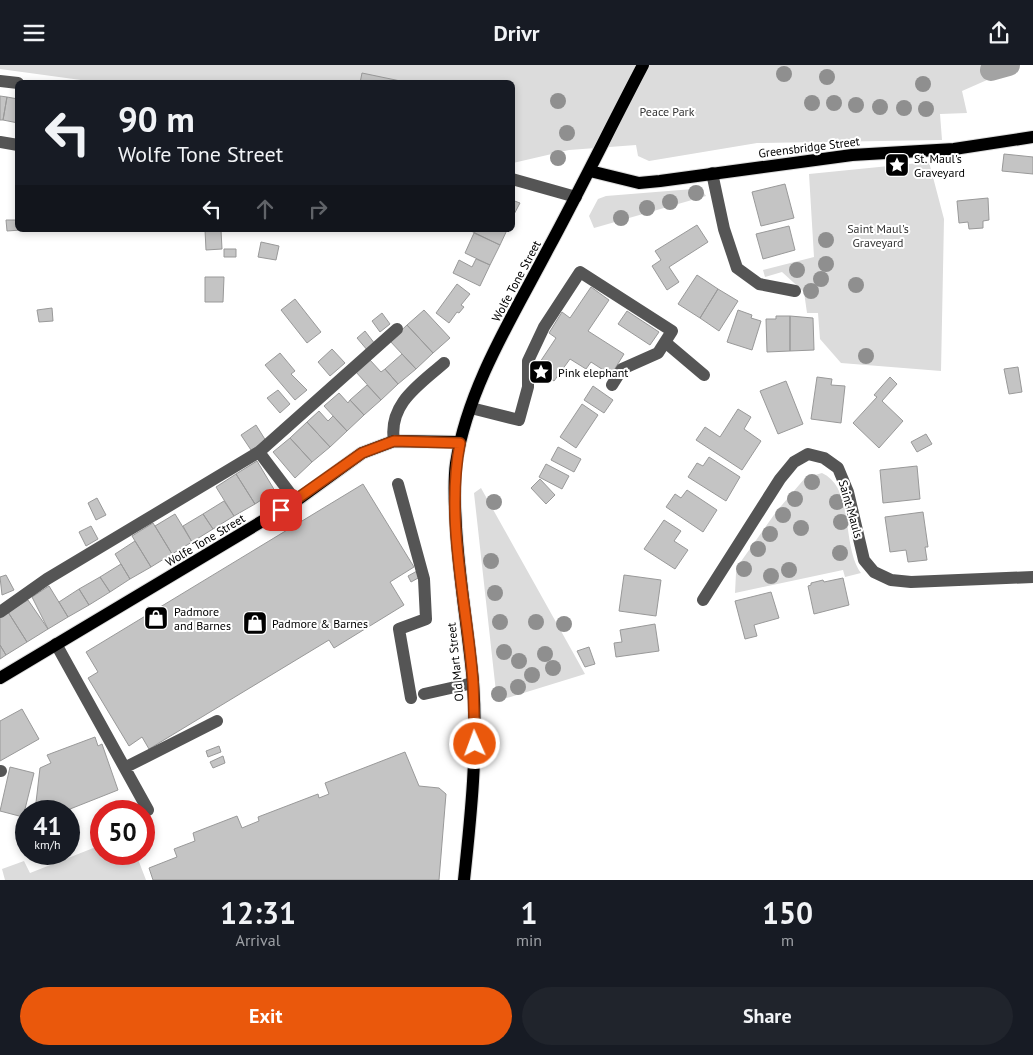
<!DOCTYPE html>
<style>
:root{--surface:#171b24;--page:#20242c;--text:#f1f3f6;--muted:#9ea1a6;--accent:#ea580c}
body{margin:0;font-family:"PT Sans",sans-serif;background:var(--page);color:var(--text);height:100vh;display:flex;flex-direction:column;font-size:19px;white-space:nowrap}
*{box-sizing:border-box;margin:0}
p{font-size:16px;color:var(--muted)}
.icon{flex:none;width:28px;height:28px;fill:none;stroke:currentColor;stroke-width:2;stroke-linecap:round;stroke-linejoin:round}
.map{position:relative;height:815px;overflow:hidden}
.details{display:flex;flex-direction:column;background:var(--surface);flex:1}
.details>*{flex:none}
.top-card{position:absolute;left:15px;top:15px;width:500px;height:152px;border-radius:8px;box-shadow:0 2px 8px #0003;background:#171b24;color:var(--text);overflow:hidden}
.speed{position:absolute;left:15px;top:735px;display:flex;gap:10px;font-size:25px;font-weight:700;text-align:center}
.speed>*{display:grid;place-content:center;width:65px;height:65px;border-radius:50%;background:var(--surface);box-shadow:0 2px 8px #0003;line-height:1}
.speed small{font-size:12px;font-weight:400}
.speed .limit{border:8px solid #d22;background:#fff;color:#111}
.pin{position:absolute;display:grid;place-items:center;width:42px;height:42px;color:#fff;margin:-21px;border-radius:10px;box-shadow:0 2px 8px #0006}
.me{position:absolute;width:55px;margin:-28px;rotate:358deg;stroke-linejoin:round;filter:drop-shadow(0 0 4px #0008)}
.turn{display:flex;align-items:center;gap:18px;height:105px;padding:0 20px;font-size:22px}
.turn .icon{width:65px;height:65px;stroke-width:2.5}
.turn b{display:block;font-size:35px;line-height:42px}
.lanes{display:flex;align-items:center;height:48px;padding:0 20px;background:#0003;justify-content:center;gap:25px;direction:ltr}
.lanes .off{opacity:.35}
.eta{display:flex;justify-content:space-evenly;align-items:center;height:85px;text-align:center}
.eta b{font-size:30px;font-weight:800;line-height:35px}
.button{display:flex;gap:10px;margin-top:auto;padding:10px 20px}
.button a{flex:1;height:58px;border-radius:30px;background:var(--accent);color:#fff;font-size:20px;font-weight:800;line-height:58px;text-align:center}
.button a+a{background:var(--page);color:var(--text)}
header{display:flex;justify-content:space-between;align-items:center;height:65px;padding:0 20px;background:var(--surface);font-size:22px;font-weight:800}
.map>svg:first-child{display:block}
.green{fill:#dcdcdc}
.lines{fill:none;stroke-linecap:round;stroke-linejoin:round}
.canal{stroke:#a3a3a3;stroke-width:22}
.building{fill:#c4c4c4;stroke:#999}
.major-casing{stroke:#dbdbdb;stroke-width:14}
.minor{stroke:#555;stroke-width:12}
.major{stroke:#000;stroke-width:12}
.tree{fill:#8f8f8f}
.route-casing{stroke:#983908;stroke-width:12}
.route{stroke:#ea580c;stroke-width:9}
.labels{text-anchor:middle;dominant-baseline:central;stroke-width:4;stroke-linejoin:round;paint-order:stroke}
.park-label{font-size:12px;fill:#333;stroke:#fff}
.street-label{font-size:12px;fill:#000;stroke:#fff}
.poi-label{font-size:12px;fill:#000;stroke:#fff;text-anchor:start}
</style>
<header><svg class="icon" aria-label="menu" viewBox="0 0 24 24"><path d="M4 6h16M4 12h16M4 18h16"/></svg>Drivr<svg class="icon" aria-label="share" viewBox="0 0 24 24"><path d="M12 15V3M7 8l5-5 5 5M5 13v7h14v-7"/></svg></header>
<div class="map">
<svg width="1033" height="815" viewBox="0 0 1033 815">
<rect width="100%" height="100%" fill="#fff"/>
<path class="green" d="M0 0H991L985 4 987 15 962 26 967 48 940 49 942 75 757 78 649 96 638 91 636 80 569 85 513 98 512 18H103L0 4Z
M929 97 944 154 941 306 841 298 820 274 818 248H807L804 227 782 207 765 212 763 205 814 192 809 109Z
M693 124 702 125 706 131 594 163 589 151 598 134 606 131Z
M822 408C855 423 841 481 861 508L845 512 843 505 735 528 736 508 742 495 776 447 805 413Z
M481 423 585 609 497 636 474 428Z
M101 780V789H136L146 815H5L2 804 24 796 30 808Z"/>
<g class="lines">
<path class="canal" d="M991 5 1009 0"/>
</g>
<path class="building" d="M362 8 410 18H360Z
M0 31 7 32 3 55H0Z
M7 32 18 34V58L3 55Z
M1004 89 1033 92V109L1002 106Z
M785 119 794 153 761 161 752 127Z
M988 133 989 155 983 156V163L969 164 968 157 959 158 957 136Z
M512 135 520 138 512 153Z
M6 155H18V165H21L7 166Z
M697 160 708 177 669 202 679 217 667 225 652 201 661 195 655 186Z
M789 161 795 185 763 194 756 169Z
M205 165H221L222 184 206 185Z
M469 165H507L500 180Z
M474 168 500 180 490 200 465 188Z
M261 177 279 181 276 195 258 192Z
M224 184H236V192H224Z
M476 194 490 200 480 221 453 208 459 195 472 202Z
M697 210 718 224 700 253 678 239Z
M205 212H224L223 237H205Z
M457 219 470 229 461 240 464 242 459 248 457 247 449 258 436 248Z
M591 222 609 235 588 266 624 289 611 310 591 297 586 304 570 294 554 316 536 303 556 273 549 268 562 247 570 253Z
M718 224 738 236 719 266 700 253Z
M295 234 321 267 307 278 281 245Z
M52 243 53 256 39 257 37 245Z
M424 245 450 273 433 288 407 260Z
M738 245 752 250 751 253 761 256 752 285 727 277Z
M627 246 659 267 650 280 618 259Z
M382 248 390 259 380 267 372 256Z
M776 251H790V286L767 287 766 254H776Z
M790 251 813 253 814 285 790 286Z
M407 260 433 288 416 304 390 276Z
M365 266 375 279 368 286 357 273Z
M332 284 345 298 330 311 318 297Z
M280 288 295 306 291 309 307 325 295 335 265 300Z
M402 289 416 304 398 319 385 304Z
M370 295 381 307 385 304 398 319 381 335 356 307Z
M1018 302 1022 327 1009 329 1004 304Z
M817 312 832 314 831 320 845 321 841 358 811 354Z
M890 312 897 319 882 336 903 356 879 383 853 358 877 332 874 330Z
M786 316 803 359 778 369 760 326Z
M367 320 381 335 364 350 350 335Z
M593 321 613 335 604 348 584 335Z
M278 325 290 339 280 348 267 333Z
M339 328 348 338 350 335 364 350 347 366 324 341Z
M582 339 598 350 576 383 560 372Z
M738 344 751 352 744 364 761 376 742 405 696 375 705 362 720 372Z
M319 346 328 356 333 351 347 366 330 382 307 357Z
M307 357 330 382 312 397 290 373Z
M256 360 266 376 251 385 241 370Z
M926 369 932 379 917 387 911 377Z
M290 373 312 397 295 413 273 387Z
M558 382 581 394 574 407 551 395Z
M709 392 740 412 726 436 688 412 697 398 703 401Z
M257 396 275 426 255 439 236 409Z
M546 399 569 411 562 424 539 412Z
M917 401 920 434 883 438 880 405Z
M236 409 255 439 234 451 216 422Z
M540 414 555 430 546 439 531 423Z
M363 419 414 502 390 517 404 540 334 583 329 575 149 684 142 672 129 681 88 613 98 607 86 587Z
M687 425 717 445 703 467 666 442 675 429 681 433Z
M97 433 106 450 96 455 88 438Z
M224 436 234 451 213 464 203 449Z
M923 447 928 482H925L927 495 908 497 906 485 890 487 885 452Z
M175 449 192 477 172 489 155 461Z
M203 449 213 464 192 477 183 461Z
M664 455 681 466 674 476 688 485 675 504 644 484Z
M153 458 172 489 151 502 132 471Z
M91 461 98 474 86 481 79 467Z
M135 476 151 502 130 514 115 489Z
M121 499 130 514 110 527 100 512Z
M417 506 420 512 411 517 408 511Z
M6 510 14 525 2 530 0 512Z
M624 510 661 515 656 551 619 546Z
M100 512 110 527 89 540 79 524Z
M843 513 849 540 814 549 808 521 811 520V518L823 515 824 517Z
M49 521 68 552 48 564 32 532Z
M79 524 89 540 68 552 59 537Z
M771 527 779 553 754 560 757 571 745 574 735 536Z
M28 535 48 564 27 577 8 547Z
M8 547 27 577 6 590 0 580V552Z
M655 559 659 586 616 592 614 578 622 577 620 565Z
M0 580 6 590 0 594Z
M589 582 595 599 585 602 577 586Z
M22 644 39 674 0 696V656Z
M95 672 98 681 102 679 118 725 65 746H35L40 703 51 698 47 690Z
M219 681 221 687 208 692 206 686Z
M405 687 419 721 439 723 446 729 439 815H153L149 803 177 792 174 784 195 776 193 768 237 751 242 763 259 756 258 752 318 729 319 733 329 729 325 718Z
M223 691 225 698 213 703 210 697Z
M10 702 34 708 23 752 0 746Z"/>
<g class="lines">
<defs>
<path id="major" d="M590 106 639 118 660 116 852 90 954 84 1033 72
M0 613 296 436 362 388 394 376 460 377
M464 815C471 750 478 683 473 617 468 565 459 514 456 462 455 441 453 419 456 398 468 322 513 251 548 184 581 123 611 61 643 0"/>
</defs>
<use href="#major" class="major-casing"/>
<path class="minor" d="M0 16 18 18
M0 77 18 80
M712 108 724 164 737 203 759 219 795 226
M512 114 576 132
M665 277 704 310
M471 343 519 355 528 322V296L544 262 580 207 672 266 658 288 622 304 612 320
M394 376C388 339 419 320 444 298
M259 387 296 436
M398 419 424 514 426 554 399 564 411 633
M703 535 780 414 794 397 808 389 824 393 838 403 848 427 864 495 874 507 891 515 911 517 1033 512
M0 547 47 514 259 387 397 264
M56 579 148 745
M424 629 473 618
M126 702 217 656
M0 706H1"/>
<use href="#major" class="major"/>
</g>
<g class="tree">
<circle cx="784" cy="9" r="8"/>
<circle cx="827" cy="12" r="8"/>
<circle cx="923" cy="19" r="8"/>
<circle cx="558" cy="36" r="8"/>
<circle cx="812" cy="38" r="8"/>
<circle cx="834" cy="38" r="8"/>
<circle cx="856" cy="40" r="8"/>
<circle cx="880" cy="42" r="8"/>
<circle cx="904" cy="43" r="8"/>
<circle cx="926" cy="44" r="8"/>
<circle cx="567" cy="68" r="8"/>
<circle cx="558" cy="93" r="8"/>
<circle cx="696" cy="128" r="8"/>
<circle cx="670" cy="137" r="8"/>
<circle cx="647" cy="143" r="8"/>
<circle cx="621" cy="153" r="8"/>
<circle cx="826" cy="175" r="8"/>
<circle cx="826" cy="199" r="8"/>
<circle cx="797" cy="205" r="8"/>
<circle cx="821" cy="214" r="8"/>
<circle cx="856" cy="220" r="8"/>
<circle cx="811" cy="226" r="8"/>
<circle cx="866" cy="291" r="8"/>
<circle cx="812" cy="417" r="8"/>
<circle cx="795" cy="434" r="8"/>
<circle cx="494" cy="437" r="8"/>
<circle cx="837" cy="437" r="8"/>
<circle cx="783" cy="450" r="8"/>
<circle cx="841" cy="457" r="8"/>
<circle cx="801" cy="463" r="8"/>
<circle cx="770" cy="469" r="8"/>
<circle cx="758" cy="484" r="8"/>
<circle cx="840" cy="488" r="8"/>
<circle cx="491" cy="496" r="8"/>
<circle cx="744" cy="504" r="8"/>
<circle cx="789" cy="505" r="8"/>
<circle cx="771" cy="511" r="8"/>
<circle cx="495" cy="528" r="8"/>
<circle cx="500" cy="557" r="8"/>
<circle cx="536" cy="557" r="8"/>
<circle cx="564" cy="559" r="8"/>
<circle cx="504" cy="587" r="8"/>
<circle cx="545" cy="589" r="8"/>
<circle cx="519" cy="596" r="8"/>
<circle cx="553" cy="603" r="8"/>
<circle cx="532" cy="610" r="8"/>
<circle cx="518" cy="622" r="8"/>
<circle cx="499" cy="629" r="8"/>
</g>
<g class="lines">
<defs>
<path id="route" d="M281 445 362 388 394 376 460 378C445 457 467 538 473 617 474 638 474 658 475 679"/>
</defs>
<use href="#route" class="route-casing"/>
<use href="#route" class="route"/>
</g>
<defs>
<symbol id="sight-square" viewBox="-11 -11 22 22"><rect x="-9" y="-9" width="18" height="18" rx="4" fill="#000" stroke="#fff"/><path d="M0-6L1.8-2.2L6-1.7L2.9 1.2L3.7 5.4L0 3.3L-3.7 5.4L-2.9 1.2L-6-1.7L-1.8-2.2Z" fill="#fff"/></symbol>
<symbol id="shop-square" viewBox="-11 -11 22 22"><rect x="-9" y="-9" width="18" height="18" rx="4" fill="#000" stroke="#fff"/><path d="M-5-2.5h2.3a2.7 3.5 0 0 1 5.4 0H5L5.5 6h-11ZM-1.5-2.5h3a1.5 2.3 0 0 0-3 0Z" fill="#fff"/></symbol>
</defs>
<g fill-rule="evenodd">
<use href="#sight-square" x="883" y="86" width="28" height="28"/>
<use href="#sight-square" x="527" y="293" width="28" height="28"/>
<use href="#shop-square" x="142" y="539" width="28" height="28"/>
<use href="#shop-square" x="241" y="544" width="28" height="28"/>
</g>
<g class="labels">
<g class="park-label">
<text x="667" y="46">Peace Park</text>
<text x="878" y="163">Saint Maul's<tspan x="878" dy="14">Graveyard</tspan></text>
</g>
<g class="street-label">
<text transform="translate(809 82) rotate(-7)">Greensbridge Street</text>
<text transform="translate(516 216) rotate(-62)">Wolfe Tone Street</text>
<text transform="translate(851 444) rotate(74)">Saint Mauls</text>
<text transform="translate(205 475) rotate(-31)">Wolfe Tone Street</text>
<text transform="translate(455 597) rotate(-96)">Old Mart Street</text>
</g>
<g class="poi-label">
<text x="914" y="93">St. Maul's<tspan x="914" dy="14">Graveyard</tspan></text>
<text x="558" y="307">Pink elephant</text>
<text x="174" y="546">Padmore<tspan x="174" dy="14">and Barnes</tspan></text>
<text x="272" y="558">Padmore &amp; Barnes</text>
</g>
</g>
</svg>
<div class="speed"><div>41<small>km/h</small></div><div class="limit">50</div></div>
<div class="pin" style="left:281px;top:445px;background:#d93025"><svg class="icon" aria-label="arrive" viewBox="0 0 24 24"><path d="M6 21V4h12l-3 4 3 4H6"/></svg></div>
<svg class="me" style="left:475px;top:679px" viewBox="-20 -20 40 40"><circle r="17" fill="#ea580c" stroke="#fff" stroke-width="3"/><path d="M0-11L8 9 0 5-8 9z" fill="#fff"/></svg>
<div class="top-card">
<div class="turn"><svg class="icon" aria-label="left" viewBox="0 0 24 24"><path d="M17 20v-9H6M10 6l-5 5 5 5"/></svg><div><b>90 m</b>Wolfe Tone Street</div></div>
<div class="lanes"><svg class="icon" aria-label="left" viewBox="0 0 24 24"><path d="M17 20v-9H6M10 6l-5 5 5 5"/></svg><svg class="icon off" aria-label="ahead" viewBox="0 0 24 24"><path d="M12 20V5M6 11l6-6 6 6"/></svg><svg class="icon off" aria-label="right" viewBox="0 0 24 24"><path d="M7 20v-9h11M14 6l5 5-5 5"/></svg></div>
</div>
</div>
<section class="details">
<div class="eta">
<div><b>12:31</b><p>Arrival</p></div>
<div><b>1</b><p>min</p></div>
<div><b>150</b><p>m</p></div>
</div>
<div class="button"><a>Exit</a><a>Share</a></div>
</section>
